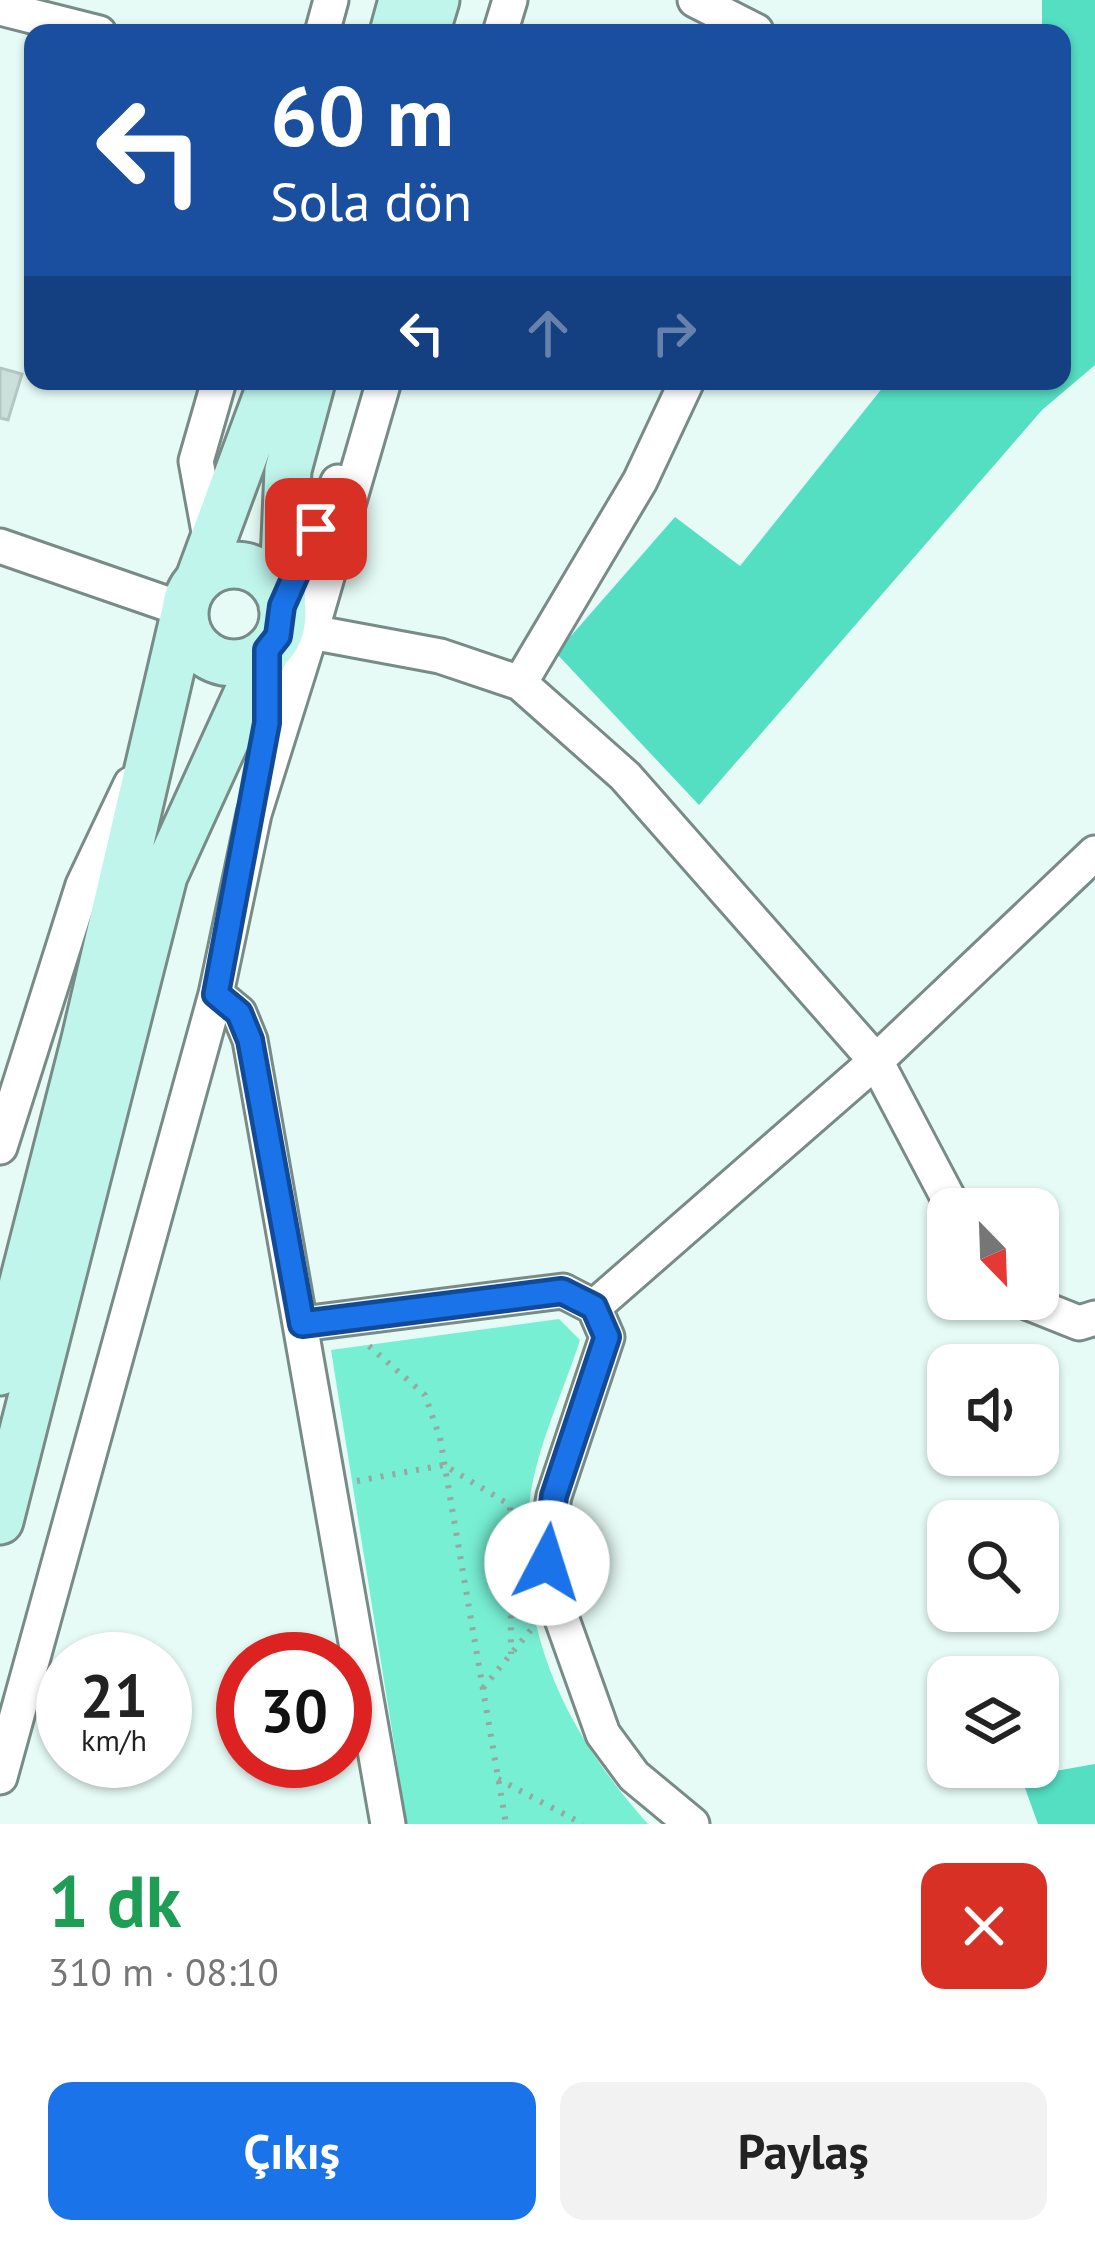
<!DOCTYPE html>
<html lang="tr">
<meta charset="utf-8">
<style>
:root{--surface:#fff;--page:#f2f2f2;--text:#222;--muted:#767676;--accent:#1a73e8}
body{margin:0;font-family:"PT Sans",sans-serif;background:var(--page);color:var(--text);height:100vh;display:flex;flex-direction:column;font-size:45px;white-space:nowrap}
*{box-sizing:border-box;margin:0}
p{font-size:39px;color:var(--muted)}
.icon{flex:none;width:66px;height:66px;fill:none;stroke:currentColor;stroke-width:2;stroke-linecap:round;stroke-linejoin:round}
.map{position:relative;height:1824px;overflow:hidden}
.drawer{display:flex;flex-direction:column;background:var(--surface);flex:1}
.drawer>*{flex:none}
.guide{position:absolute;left:24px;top:24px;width:1047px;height:366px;border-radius:24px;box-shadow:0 3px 9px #0004;background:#1a4fa0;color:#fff;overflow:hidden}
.needle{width:78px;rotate:157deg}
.fabs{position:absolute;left:927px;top:1188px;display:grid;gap:24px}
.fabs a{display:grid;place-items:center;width:132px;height:132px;border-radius:24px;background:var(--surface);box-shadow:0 3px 9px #0004;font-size:60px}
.speed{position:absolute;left:36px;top:1632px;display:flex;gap:24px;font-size:60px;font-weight:700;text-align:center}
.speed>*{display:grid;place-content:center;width:156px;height:156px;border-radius:50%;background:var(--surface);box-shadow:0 3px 9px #0004;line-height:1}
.speed small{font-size:30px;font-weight:400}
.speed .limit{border:18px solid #d22;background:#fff;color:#111}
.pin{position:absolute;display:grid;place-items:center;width:102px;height:102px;color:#fff;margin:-51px;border-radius:24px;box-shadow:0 6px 18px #0006}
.me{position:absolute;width:132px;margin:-66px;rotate:5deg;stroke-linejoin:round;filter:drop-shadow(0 0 9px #0008)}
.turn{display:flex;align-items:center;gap:42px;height:252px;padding:0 48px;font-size:54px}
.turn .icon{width:156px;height:156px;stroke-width:2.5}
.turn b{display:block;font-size:84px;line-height:102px}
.lanes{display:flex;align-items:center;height:114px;padding:0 48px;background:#0003;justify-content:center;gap:60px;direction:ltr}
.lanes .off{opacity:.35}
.round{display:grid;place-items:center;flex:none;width:126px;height:126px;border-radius:24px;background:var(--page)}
.head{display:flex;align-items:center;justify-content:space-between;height:204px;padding:0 48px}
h1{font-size:72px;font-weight:800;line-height:90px;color:#1e9e55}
.action{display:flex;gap:24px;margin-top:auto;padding:24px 48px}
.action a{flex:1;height:138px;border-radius:24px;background:var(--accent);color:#fff;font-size:48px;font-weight:800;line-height:138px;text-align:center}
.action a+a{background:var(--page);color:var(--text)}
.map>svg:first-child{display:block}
.green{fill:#77efd3}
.forest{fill:#54dec2}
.building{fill:#cbe0da;stroke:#b3c7c1;stroke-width:3}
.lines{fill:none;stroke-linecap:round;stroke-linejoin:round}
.street-casing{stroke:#788b86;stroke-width:39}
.secondary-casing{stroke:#788b86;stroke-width:51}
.path{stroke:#97a7a2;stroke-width:6;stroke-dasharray:3 9;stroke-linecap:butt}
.street{stroke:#fff;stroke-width:33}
.secondary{stroke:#c0f5ec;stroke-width:45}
.route-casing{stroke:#114b97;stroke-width:30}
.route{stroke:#1a73e8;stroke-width:21}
</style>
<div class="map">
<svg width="1095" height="1824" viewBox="0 0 1095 1824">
<rect width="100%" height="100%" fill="#e6fbf5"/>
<path class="green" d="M559 1319 580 1340C564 1390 537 1446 530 1498 514 1626 564 1730 648 1824H407L331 1350Z"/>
<path class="forest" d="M1042 0H1095V365L1042 410 699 805 556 653 675 517 740 566 888 381H1062V33H1042Z
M1095 1764V1824H1038L1021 1777Z"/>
<path class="building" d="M0 368 22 374 8 420 0 418Z"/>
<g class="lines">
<defs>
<path id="street" d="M695 0 756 31
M0 8 99 33
M322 33 331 0
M500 33 510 0
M384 381 311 632 440 656 520 683 625 776 876 1061 1095 853
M211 543 196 461 219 381
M0 546 185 610
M290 588 338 482
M520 683 640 481 687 381
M216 994 239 1013 250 1040 388 1824
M0 1147 83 885 131 784
M1019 1299 1079 1323 1095 1318
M594 1307 876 1061 954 1209
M302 1324 563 1291 594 1307 607 1337 554 1496 546 1543 549 1583 603 1734 634 1776 692 1824
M0 1777 216 994 254 814 311 632 290 624"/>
<path id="secondary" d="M393 33 402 0
M426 33 436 0
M185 614a49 49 0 1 1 98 0a49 49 0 1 1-98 0Z
M198 581 272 381
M282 606 288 470 312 381
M0 1372 85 1039 185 610
M0 1521 164 876 267 650"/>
</defs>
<use href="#street" class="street-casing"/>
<use href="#secondary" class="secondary-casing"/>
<path class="path" d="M369 1346 425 1395 440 1438 506 1824
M357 1481 444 1465 510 1505 511 1654
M483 1688 534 1626
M498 1779 583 1824"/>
<use href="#street" class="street"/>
<use href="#secondary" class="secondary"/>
</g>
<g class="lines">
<defs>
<path id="route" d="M316 529 282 606 278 636 267 650V723L216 994 239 1013 250 1040 302 1324 562 1291 594 1307 607 1337 554 1496 547 1563"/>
</defs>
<use href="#route" class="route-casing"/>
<use href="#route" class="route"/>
</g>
</svg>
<div class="fabs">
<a><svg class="needle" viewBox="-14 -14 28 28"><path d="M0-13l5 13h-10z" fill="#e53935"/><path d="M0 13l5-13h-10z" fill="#767676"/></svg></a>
<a><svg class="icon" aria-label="sound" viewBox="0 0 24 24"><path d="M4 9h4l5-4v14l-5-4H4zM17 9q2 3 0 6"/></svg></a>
<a><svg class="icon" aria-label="search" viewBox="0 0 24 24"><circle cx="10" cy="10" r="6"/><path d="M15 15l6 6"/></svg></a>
<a><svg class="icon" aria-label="layers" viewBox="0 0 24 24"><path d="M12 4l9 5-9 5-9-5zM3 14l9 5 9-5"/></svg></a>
</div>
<div class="speed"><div>21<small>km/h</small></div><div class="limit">30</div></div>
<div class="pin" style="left:316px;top:529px;background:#d93025"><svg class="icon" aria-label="arrive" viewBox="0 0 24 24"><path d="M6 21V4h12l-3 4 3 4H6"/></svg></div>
<svg class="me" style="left:547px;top:1563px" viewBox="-20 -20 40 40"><circle r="19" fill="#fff"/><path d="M0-13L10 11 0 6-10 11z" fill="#1a73e8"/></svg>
<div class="guide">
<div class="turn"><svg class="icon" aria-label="left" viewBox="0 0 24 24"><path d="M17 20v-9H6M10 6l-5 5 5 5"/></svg><div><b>60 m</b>Sola dön</div></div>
<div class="lanes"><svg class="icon" aria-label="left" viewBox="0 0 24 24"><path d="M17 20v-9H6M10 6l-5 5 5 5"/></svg><svg class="icon off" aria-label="ahead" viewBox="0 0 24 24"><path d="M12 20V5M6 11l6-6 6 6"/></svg><svg class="icon off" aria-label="right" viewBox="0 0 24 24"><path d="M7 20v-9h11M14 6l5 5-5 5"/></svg></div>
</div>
</div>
<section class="drawer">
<div class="head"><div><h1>1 dk</h1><p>310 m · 08:10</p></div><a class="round" style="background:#d93025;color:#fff"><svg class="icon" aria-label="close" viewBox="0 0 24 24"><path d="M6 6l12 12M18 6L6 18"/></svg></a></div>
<div class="action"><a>Çıkış</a><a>Paylaş</a></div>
</section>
